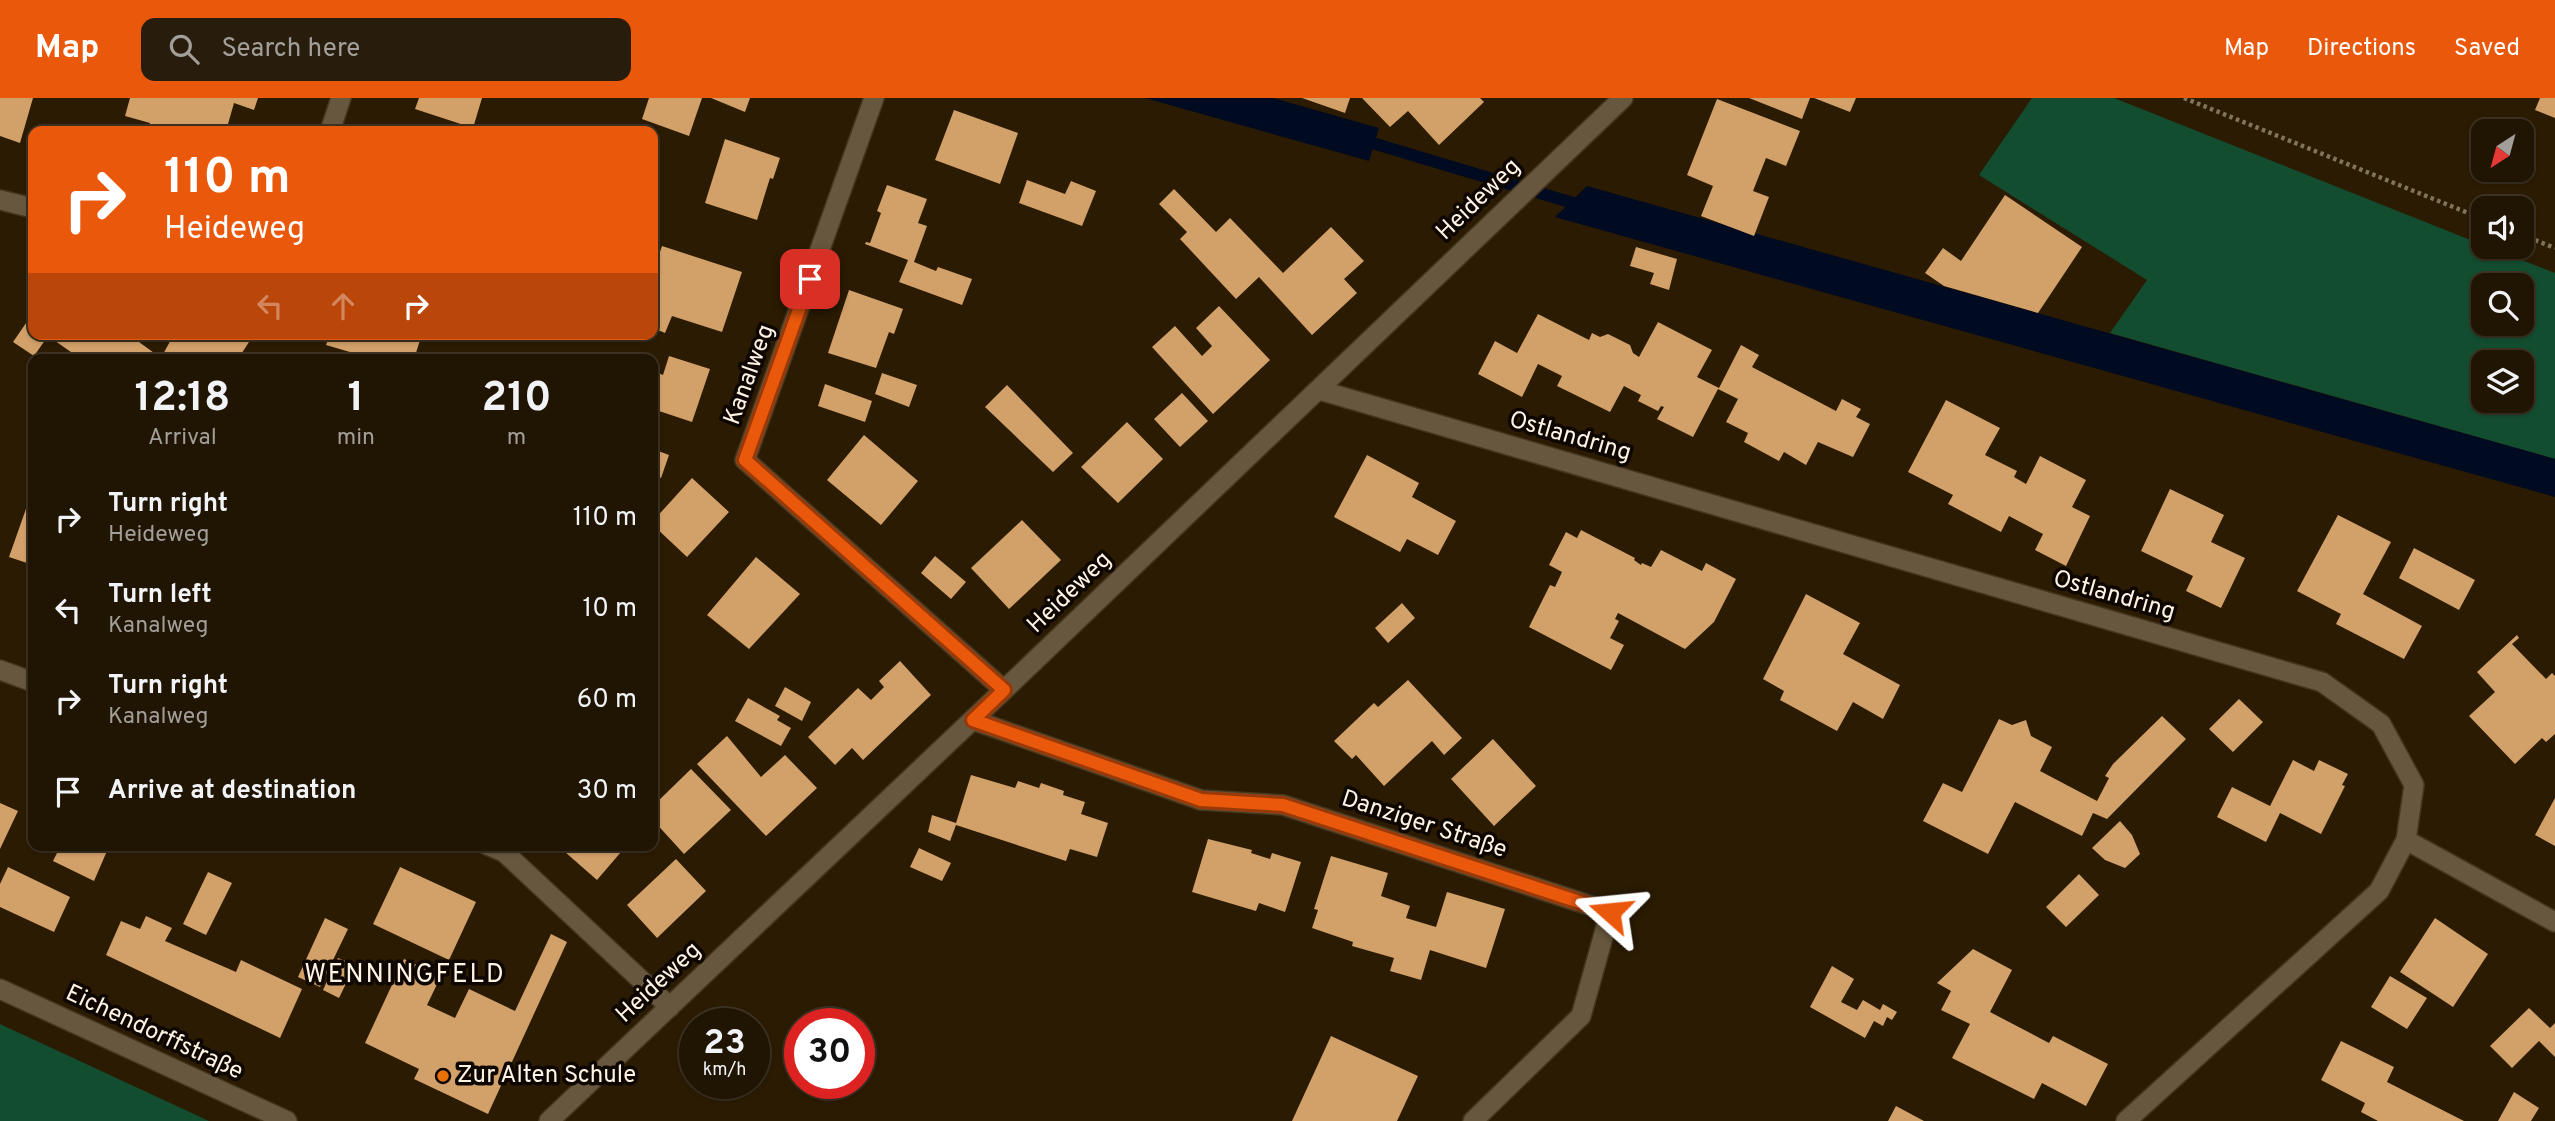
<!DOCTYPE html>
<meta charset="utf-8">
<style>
:root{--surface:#201402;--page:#281d0c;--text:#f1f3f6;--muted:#a29e99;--line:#3d3324;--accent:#ea580c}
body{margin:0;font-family:Overpass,sans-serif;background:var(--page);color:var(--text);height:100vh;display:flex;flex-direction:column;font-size:26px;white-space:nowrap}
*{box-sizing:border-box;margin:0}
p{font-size:23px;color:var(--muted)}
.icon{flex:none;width:38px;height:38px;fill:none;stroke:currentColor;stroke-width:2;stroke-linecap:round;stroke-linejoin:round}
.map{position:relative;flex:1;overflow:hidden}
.drawer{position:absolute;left:28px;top:256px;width:630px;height:497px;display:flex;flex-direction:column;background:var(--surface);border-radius:14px;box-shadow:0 2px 5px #0004,0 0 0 2px var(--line)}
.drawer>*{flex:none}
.banner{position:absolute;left:28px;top:28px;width:630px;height:214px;border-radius:14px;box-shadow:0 2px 5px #0004,0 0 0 2px var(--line);background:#ea580c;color:#fff;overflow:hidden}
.needle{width:46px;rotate:216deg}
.fabs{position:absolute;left:2471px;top:21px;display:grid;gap:14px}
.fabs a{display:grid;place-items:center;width:63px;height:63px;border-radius:14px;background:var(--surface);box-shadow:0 2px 5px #0004,0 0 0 2px var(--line);font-size:35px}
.speed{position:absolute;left:679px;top:910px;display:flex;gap:14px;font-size:35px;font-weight:700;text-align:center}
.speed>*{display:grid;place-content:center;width:91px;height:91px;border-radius:50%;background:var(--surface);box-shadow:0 2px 5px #0004,0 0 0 2px var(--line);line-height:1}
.speed small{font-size:18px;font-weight:400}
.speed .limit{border:10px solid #d22;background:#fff;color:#111}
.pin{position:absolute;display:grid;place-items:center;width:60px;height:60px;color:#fff;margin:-30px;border-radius:14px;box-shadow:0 4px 10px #0006}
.me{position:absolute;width:77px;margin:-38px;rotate:288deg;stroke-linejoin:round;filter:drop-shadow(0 0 5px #0008)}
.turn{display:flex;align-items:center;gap:24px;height:147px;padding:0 21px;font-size:32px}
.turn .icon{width:91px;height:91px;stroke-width:2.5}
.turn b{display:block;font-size:49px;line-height:60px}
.lanes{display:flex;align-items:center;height:66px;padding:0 21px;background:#0003;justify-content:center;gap:35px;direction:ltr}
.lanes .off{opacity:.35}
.eta{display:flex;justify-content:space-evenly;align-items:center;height:119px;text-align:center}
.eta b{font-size:42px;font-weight:700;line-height:49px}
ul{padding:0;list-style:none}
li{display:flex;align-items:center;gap:21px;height:91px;padding:0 21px}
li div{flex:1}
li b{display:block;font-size:26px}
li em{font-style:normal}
header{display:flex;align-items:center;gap:42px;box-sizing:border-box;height:98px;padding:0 35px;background:var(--accent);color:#fff}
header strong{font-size:33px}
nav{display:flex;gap:38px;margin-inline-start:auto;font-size:24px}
.search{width:490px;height:63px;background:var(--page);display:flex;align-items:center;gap:18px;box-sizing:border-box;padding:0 24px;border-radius:14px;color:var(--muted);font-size:26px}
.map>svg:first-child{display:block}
.green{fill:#134d30;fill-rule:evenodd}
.water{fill:#000a20}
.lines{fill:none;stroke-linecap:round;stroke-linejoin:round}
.stream{stroke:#000a20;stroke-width:12}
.building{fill:#d2a069}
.minor-casing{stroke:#44351d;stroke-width:22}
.tertiary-casing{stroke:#44351d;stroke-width:22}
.path{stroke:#81745f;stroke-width:4.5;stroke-dasharray:3.5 3.5;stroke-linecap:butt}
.minor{stroke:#67573f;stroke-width:19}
.tertiary{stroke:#67573f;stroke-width:19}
.route-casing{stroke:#983908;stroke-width:18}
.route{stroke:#ea580c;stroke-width:12}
.food-dot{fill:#e8710a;stroke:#0e0701;stroke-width:2.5}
.labels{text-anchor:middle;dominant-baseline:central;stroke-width:7;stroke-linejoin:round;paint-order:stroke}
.street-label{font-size:24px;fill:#fef3e4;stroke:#0e0701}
.poi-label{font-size:24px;fill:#fef3e4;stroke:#0e0701;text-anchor:start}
.neighbourhood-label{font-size:26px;letter-spacing:2px;fill:#fef3e4;stroke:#0e0701}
</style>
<header>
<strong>Map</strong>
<div class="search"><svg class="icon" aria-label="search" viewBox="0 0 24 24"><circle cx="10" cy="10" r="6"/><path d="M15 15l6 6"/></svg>Search here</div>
<nav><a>Map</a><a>Directions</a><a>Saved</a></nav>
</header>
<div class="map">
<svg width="2555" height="1023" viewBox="0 0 2555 1023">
<rect width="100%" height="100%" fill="#2b1b02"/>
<path class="green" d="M2032 0H2114L2483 147V149H2489L2555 175V361L2110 235 2147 182 1979 77ZM2483 187H2522V226H2483ZM2483 264H2522V303H2483Z
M0 926 209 1023H0Z"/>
<path class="water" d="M1145 0H1273L1379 30 1369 63Z
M1587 88 2555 361V399L1555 119Z"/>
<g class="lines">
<path class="stream" d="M1359 41 1583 108"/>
</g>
<path class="building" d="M0 0H33L20 45 0 38Z
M130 0H258L254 12 234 5 226 33H148L150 25 125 18Z
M419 0H482L473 30 415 11Z
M649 0H702L689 38 642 21Z
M711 0H750L745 14Z
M1302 0H1350L1345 15Z
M1362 0H1480L1484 4 1439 47 1408 13 1390 29Z
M1749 0H1810L1802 21Z
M1814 0H1856L1850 14Z
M2540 0H2555V20L2535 12Z
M1717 1 1800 33 1786 68 1766 60 1753 93 1769 99 1754 138 1701 118 1713 88 1687 77Z
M954 12 1018 35 1000 86 935 62Z
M725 41 780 60 773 81 770 80 757 122 705 105Z
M1027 82 1065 96 1071 83 1096 93 1082 128 1019 105Z
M887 87 927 101 918 125 927 128 914 164 936 173 938 169 972 181 962 207 899 184 908 162 865 146 866 144 870 145 881 115 877 113Z
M1174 91 1216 134 1230 120 1283 175 1331 129 1364 163 1344 181 1357 195 1312 237 1259 179 1236 201 1180 141 1187 134 1159 106Z
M2005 97 2082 149 2038 215 1944 188 1925 175 1943 150 1961 163Z
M662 148 742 174 722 234 672 218 665 235 653 230V175Z
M1636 149 1677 161 1669 192 1650 186 1654 175 1630 168Z
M849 192 903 211 894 236 889 234 876 270 828 255Z
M1219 208 1270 262 1213 316 1152 249 1175 228 1202 258 1212 248 1196 230Z
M33 215V236H128L161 260 174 236H239L249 244 238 261H177L174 259 173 261H81L48 238 34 258 13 244Z
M1538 216 1589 242 1592 235 1600 239 1608 236 1630 247 1633 255 1639 259 1658 224 1712 252 1697 279 1719 290 1741 247 1759 257 1752 269 1836 313 1842 301 1861 311 1856 319 1870 326 1853 359 1818 344 1806 367 1784 354 1779 363 1744 344 1748 335 1726 324 1738 301 1718 291 1693 339 1657 321 1664 309 1661 308 1658 313 1638 303 1641 297 1624 288 1610 314 1557 288 1562 278 1538 266 1522 299 1478 276 1495 243 1517 255Z
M330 236H422L414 261H359L360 257 326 247Z
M669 258 710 271 692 324 653 311V273L663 277Z
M882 275 917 287 909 309 875 296Z
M825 286 872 303 865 324 818 308Z
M1007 287 1073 355 1053 374 985 309Z
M1182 295 1208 323 1180 349 1154 321Z
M1946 302 2000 330 1985 357 2017 373 2014 379 2026 386 2040 358 2086 382 2072 409 2090 418 2066 468 2035 452 2043 436 2009 418 2001 434 1948 406 1953 397 1908 374Z
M1127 324 1163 361 1118 405 1081 369Z
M864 337 918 383 881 427 827 382Z
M653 351 669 357 661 380 653 377Z
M1367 357 1419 385 1412 399 1456 423 1438 457 1407 441 1400 454 1334 419Z
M692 380 729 414 687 459 653 427V423Z
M2170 391 2224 417 2211 444 2245 460 2221 510 2186 493 2193 478 2141 453Z
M33 401V467L9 459 27 408Z
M2338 417 2391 444 2363 496 2422 528 2404 561 2336 526 2341 516 2297 493Z
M1022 422 1061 462 1009 511 971 470Z
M1581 432 1635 460 1634 462 1641 467 1642 465 1651 469 1661 452 1702 473 1706 465 1736 481 1714 524 1685 551 1618 515 1615 521 1619 523 1610 540 1624 547 1611 572 1529 529 1550 487 1555 489 1562 474 1549 467 1566 434 1577 440Z
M2414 450 2475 482 2459 512 2399 480Z
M935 458 966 484 951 501 921 475Z
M756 459 800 496 749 551 707 517Z
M1806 496 1860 525 1843 556 1900 587 1883 621 1853 604 1837 633 1780 602 1784 593 1763 581Z
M1402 505 1415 520 1388 545 1375 530Z
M2517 537 2519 540 2512 546 2546 581 2552 575 2555 578V636L2546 644 2542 640 2515 666 2469 618 2495 594 2477 574Z
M900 563 931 597 863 662 852 650 835 667 808 639 858 590 871 602 884 589 879 583Z
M1408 582 1462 640 1444 657 1432 643 1384 688 1356 657 1352 661 1334 643 1374 605 1378 609Z
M785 589 811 604 802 623 775 608Z
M748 600 780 618 777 622 791 630 781 648 735 623Z
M2239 601 2263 624 2233 654 2209 631Z
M2162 618 2186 641 2107 721 2093 715 2082 738 2015 704 1988 756 1923 723 1943 685 1962 694 1999 621 2012 627 2026 622 2031 638 2052 649 2040 673 2097 703 2109 680 2105 678 2113 666Z
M727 638 761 679 785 657 817 690 766 738 697 666Z
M1493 641 1536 688 1494 728 1451 681Z
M2293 662 2314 673 2319 662 2348 676 2342 687 2345 688 2321 736 2280 715 2266 744 2217 719 2232 689 2270 708Z
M691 671 731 712 684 756 653 722V708Z
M971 677 1015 690 1018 683 1039 690 1041 685 1064 693 1063 697 1085 704 1081 716 1108 725 1097 759 1070 751 1066 763 956 727 950 743 928 734 932 717 956 725Z
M2555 700V748L2535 737Z
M0 705 18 713 0 751Z
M2120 723 2132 737 2140 756 2125 770 2105 762 2092 750Z
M1208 741 1252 752 1251 755 1270 761 1272 755 1301 764 1285 814 1259 805 1256 813 1192 794Z
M61 747H94L107 753 94 783 53 763Z
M557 747H627L597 782Z
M919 750 951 765 942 783 910 769Z
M1331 758 1388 775 1381 798 1410 808 1406 820 1436 829 1447 794 1505 811 1486 870 1430 852 1421 882 1390 873 1394 860 1352 848 1353 844 1312 830 1318 812 1314 811Z
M676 761 706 793 657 840 627 807Z
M8 769 70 799 54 834 0 809V786Z
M400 769 476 804 449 862 373 826Z
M208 774 232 785 206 837 183 826Z
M2079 776 2099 797 2066 829 2046 809Z
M146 818 172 830 165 843 236 874 241 862 302 891 280 940 106 857 121 823 140 831Z
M325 820 348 831 320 889 298 879Z
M2435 820 2488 856 2453 909 2400 874Z
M551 836 567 844 488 1016 414 981 419 971 365 945 404 861 441 878 427 907 455 920 469 891 515 913Z
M1973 851 2012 872 1990 914 2049 945 2053 938 2108 966 2086 1008 2042 985 2034 1001 1952 960 1970 926 1941 912 1951 893 1937 885Z
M338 860 355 867 339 900 323 892Z
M1832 868 1854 881 1841 904 1857 912 1863 902 1880 912 1883 906 1897 914 1892 922 1887 919 1883 928 1874 923 1865 940 1810 909Z
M2390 878 2427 900 2407 931 2371 909Z
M2529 910 2550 930 2555 925V959L2539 943 2512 970 2490 948Z
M1331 938 1418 978 1397 1023H1292Z
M2341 943 2394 969 2387 984 2464 1023H2378L2361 1014 2365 1005 2321 982Z
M2514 994 2539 1010 2531 1023H2498Z
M1896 1008 1924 1023H1888Z"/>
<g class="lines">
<defs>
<path id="minor" d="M874 0 745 362 1004 592
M330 33 341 0
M0 102 33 110
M1319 292 2322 584 2381 626 2414 687 2406 742 2379 793 2126 1023
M0 572 33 584
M973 622 1201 702 1283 707 1610 814 1581 918 1473 1023
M2406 742 2555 824
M487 747 504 754 670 909
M549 1023 1004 592 1623 0"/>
<path id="tertiary" d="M0 891 287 1023"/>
</defs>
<use href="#minor" class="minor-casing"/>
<use href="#tertiary" class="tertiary-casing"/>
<path class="path" d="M2184 0 2483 121
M2522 137 2555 150"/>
<use href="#minor" class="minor"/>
<use href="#tertiary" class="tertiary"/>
</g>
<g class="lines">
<defs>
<path id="route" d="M810 181 745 362 1004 592 973 622 1201 702 1283 707 1610 814"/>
</defs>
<use href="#route" class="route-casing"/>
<use href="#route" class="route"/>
</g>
<circle class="food-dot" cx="443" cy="978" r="7"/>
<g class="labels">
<g class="street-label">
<text transform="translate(1479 102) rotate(-44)">Heideweg</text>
<text transform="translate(750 277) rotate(-70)">Kanalweg</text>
<text transform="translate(1570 339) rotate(16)">Ostlandring</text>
<text transform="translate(1070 495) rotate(-44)">Heideweg</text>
<text transform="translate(2114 498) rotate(16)">Ostlandring</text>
<text transform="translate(1424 727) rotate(18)">Danziger Straße</text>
<text transform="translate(659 885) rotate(-43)">Heideweg</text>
<text transform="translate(154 935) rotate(25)">Eichendorffstraße</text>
</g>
<g class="poi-label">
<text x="457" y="978">Zur Alten Schule</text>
</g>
<g class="neighbourhood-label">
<text x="405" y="877">WENNINGFELD</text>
</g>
</g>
</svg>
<div class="fabs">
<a><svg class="needle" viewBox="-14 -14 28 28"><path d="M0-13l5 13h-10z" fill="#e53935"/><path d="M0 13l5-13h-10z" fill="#a29e99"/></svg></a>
<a><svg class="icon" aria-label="sound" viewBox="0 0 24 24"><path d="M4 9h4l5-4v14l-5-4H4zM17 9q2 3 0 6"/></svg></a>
<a><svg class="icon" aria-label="search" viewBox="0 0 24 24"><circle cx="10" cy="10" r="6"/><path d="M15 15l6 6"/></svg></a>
<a><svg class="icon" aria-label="layers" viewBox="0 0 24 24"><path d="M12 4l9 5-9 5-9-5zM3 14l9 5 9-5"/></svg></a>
</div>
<div class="speed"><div>23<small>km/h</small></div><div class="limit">30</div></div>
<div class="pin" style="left:810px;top:181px;background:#d93025"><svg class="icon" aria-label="arrive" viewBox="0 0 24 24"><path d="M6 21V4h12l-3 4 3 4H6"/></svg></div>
<svg class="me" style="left:1610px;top:814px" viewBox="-20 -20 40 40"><path d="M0-17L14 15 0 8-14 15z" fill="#ea580c" stroke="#fff" stroke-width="4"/></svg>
<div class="banner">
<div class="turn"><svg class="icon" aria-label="right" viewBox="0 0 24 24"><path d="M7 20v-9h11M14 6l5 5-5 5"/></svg><div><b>110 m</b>Heideweg</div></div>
<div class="lanes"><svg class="icon off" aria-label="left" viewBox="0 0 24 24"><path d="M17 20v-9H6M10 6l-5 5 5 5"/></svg><svg class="icon off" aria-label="ahead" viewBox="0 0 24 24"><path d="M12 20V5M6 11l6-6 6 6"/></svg><svg class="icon" aria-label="right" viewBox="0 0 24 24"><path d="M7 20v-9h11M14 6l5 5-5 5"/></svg></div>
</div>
<section class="drawer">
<div class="eta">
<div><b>12:18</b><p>Arrival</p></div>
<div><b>1</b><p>min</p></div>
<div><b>210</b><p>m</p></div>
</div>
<ul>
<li><svg class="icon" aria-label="right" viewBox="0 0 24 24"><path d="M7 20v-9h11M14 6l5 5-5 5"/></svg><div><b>Turn right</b><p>Heideweg</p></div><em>110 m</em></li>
<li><svg class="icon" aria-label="left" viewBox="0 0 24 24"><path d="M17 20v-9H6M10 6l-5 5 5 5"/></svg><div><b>Turn left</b><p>Kanalweg</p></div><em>10 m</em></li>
<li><svg class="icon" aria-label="right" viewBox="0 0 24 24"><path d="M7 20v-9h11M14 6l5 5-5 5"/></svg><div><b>Turn right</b><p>Kanalweg</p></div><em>60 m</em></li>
<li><svg class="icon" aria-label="arrive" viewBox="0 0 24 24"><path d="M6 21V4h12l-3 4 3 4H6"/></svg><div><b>Arrive at destination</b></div><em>30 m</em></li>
</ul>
</section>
</div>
